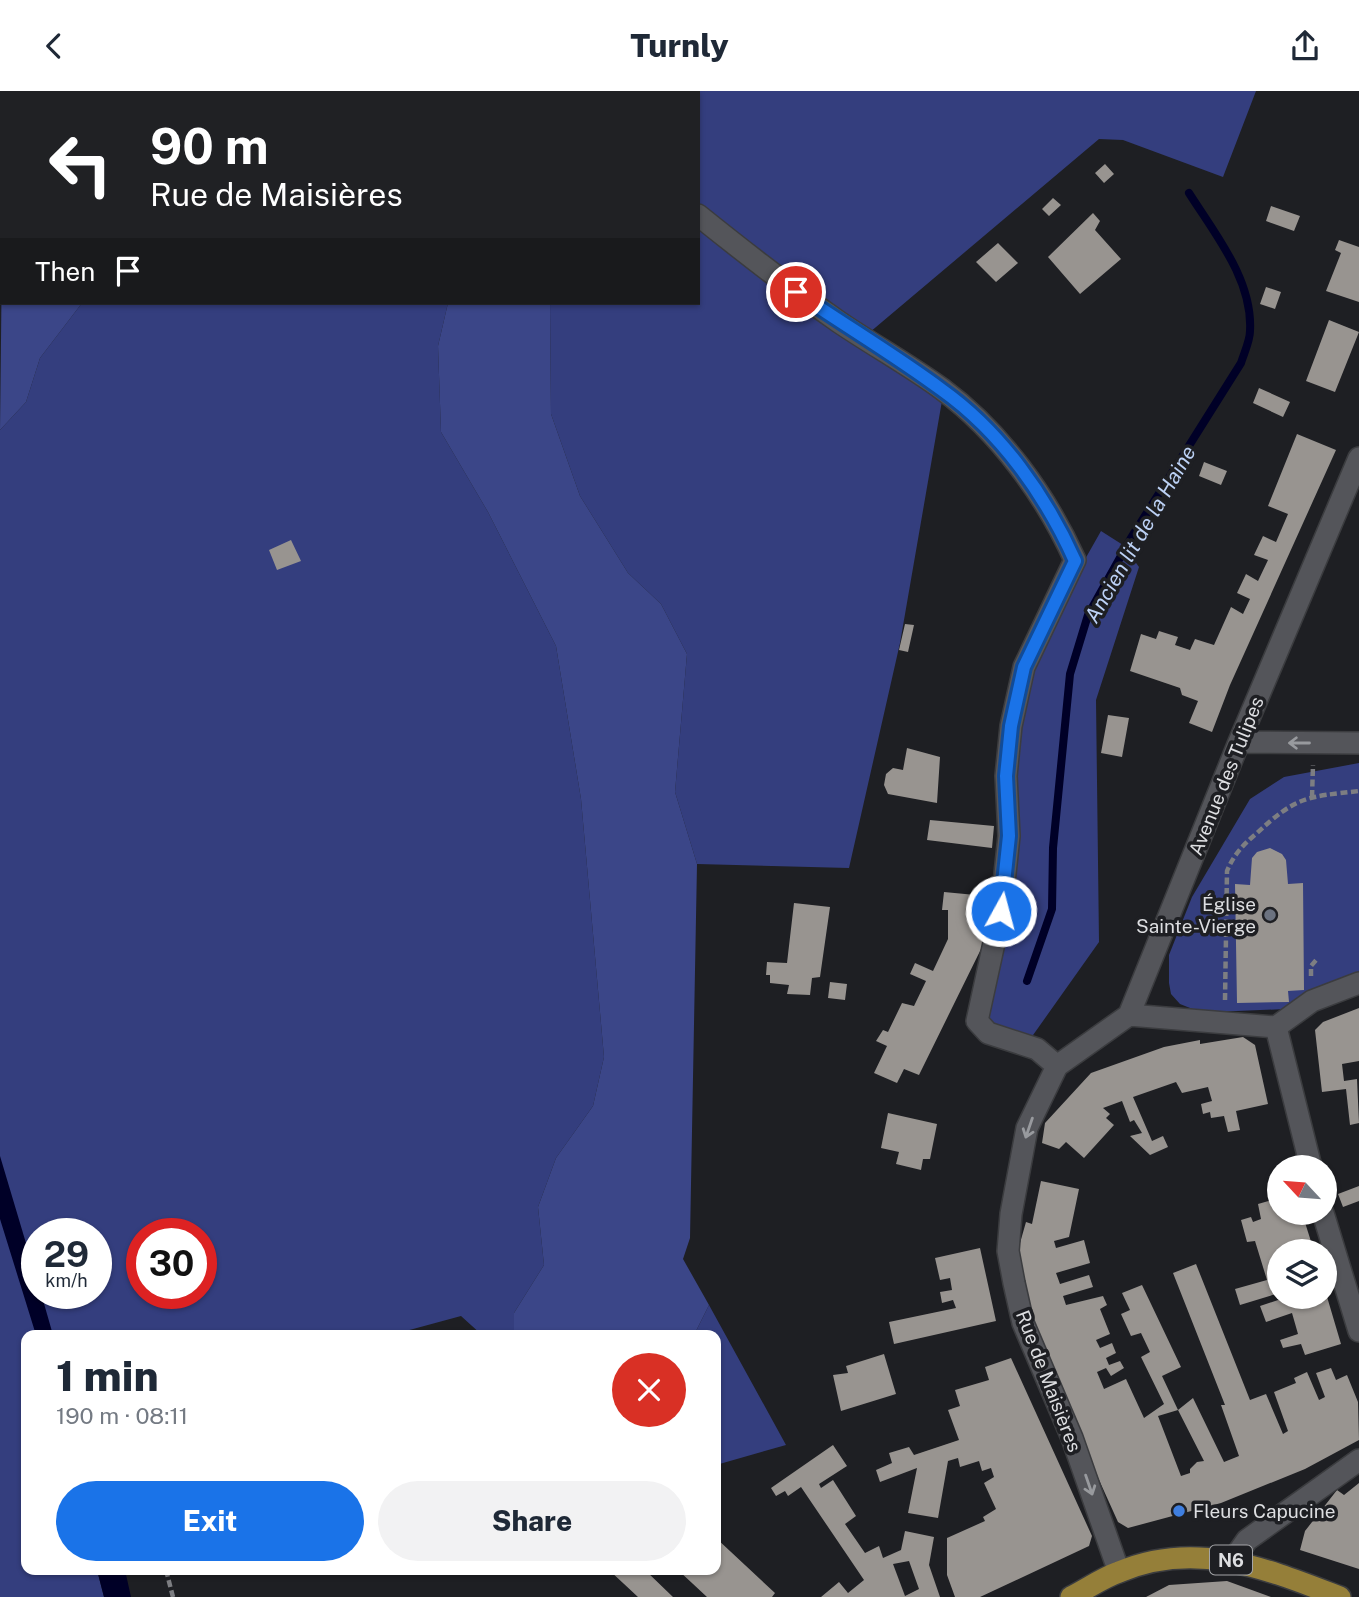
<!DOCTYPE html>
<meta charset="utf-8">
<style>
:root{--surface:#fff;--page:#f2f2f3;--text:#1f2937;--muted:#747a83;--accent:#1a73e8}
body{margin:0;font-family:"Public Sans",sans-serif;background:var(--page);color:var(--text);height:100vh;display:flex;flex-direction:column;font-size:26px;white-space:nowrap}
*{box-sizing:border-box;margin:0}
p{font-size:23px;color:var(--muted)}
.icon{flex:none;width:38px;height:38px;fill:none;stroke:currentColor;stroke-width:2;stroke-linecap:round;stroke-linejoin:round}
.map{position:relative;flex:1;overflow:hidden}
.panel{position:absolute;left:21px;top:1239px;width:700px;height:245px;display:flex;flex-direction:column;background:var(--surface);border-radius:14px;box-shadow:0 2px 5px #0004}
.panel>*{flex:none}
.guide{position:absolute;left:0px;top:0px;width:700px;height:214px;box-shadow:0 2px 5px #0004;background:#202124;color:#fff;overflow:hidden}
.needle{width:46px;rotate:296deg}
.buttons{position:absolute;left:1267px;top:1064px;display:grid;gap:14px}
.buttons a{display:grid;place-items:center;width:70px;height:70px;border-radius:50%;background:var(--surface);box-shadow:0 2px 5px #0004;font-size:35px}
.speed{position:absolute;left:21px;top:1127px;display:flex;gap:14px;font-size:35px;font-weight:700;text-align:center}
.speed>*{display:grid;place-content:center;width:91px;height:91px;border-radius:50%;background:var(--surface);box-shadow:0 2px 5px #0004;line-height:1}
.speed small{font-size:18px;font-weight:400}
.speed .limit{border:10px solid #d22;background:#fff;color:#111}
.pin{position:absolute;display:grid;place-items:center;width:60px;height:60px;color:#fff;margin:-30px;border:4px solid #fff;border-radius:50%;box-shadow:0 2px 7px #0007}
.me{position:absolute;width:77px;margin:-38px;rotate:7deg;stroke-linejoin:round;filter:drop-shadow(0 0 5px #0008)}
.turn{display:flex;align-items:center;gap:24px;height:147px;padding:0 35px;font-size:32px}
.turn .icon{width:91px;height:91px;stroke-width:2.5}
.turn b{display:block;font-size:49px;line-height:60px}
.then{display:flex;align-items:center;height:66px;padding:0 35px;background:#0003;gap:14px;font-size:26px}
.round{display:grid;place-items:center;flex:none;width:74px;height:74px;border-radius:37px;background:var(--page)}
.overview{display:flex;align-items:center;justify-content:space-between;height:119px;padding:0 35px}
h1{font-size:42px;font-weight:800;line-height:52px}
.primary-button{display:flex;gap:14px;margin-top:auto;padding:14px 35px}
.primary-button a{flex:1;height:80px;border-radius:42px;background:var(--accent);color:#fff;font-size:28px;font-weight:800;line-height:80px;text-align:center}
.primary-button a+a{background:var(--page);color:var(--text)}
header{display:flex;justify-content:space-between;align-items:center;height:91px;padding:0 35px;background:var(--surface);font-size:32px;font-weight:800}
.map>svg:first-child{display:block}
.green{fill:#343e7e;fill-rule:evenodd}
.forest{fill:#3b4688}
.water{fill:#000027}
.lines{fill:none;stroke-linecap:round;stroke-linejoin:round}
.stream{stroke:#000027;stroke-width:8}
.building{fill:#989490;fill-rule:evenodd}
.minor-casing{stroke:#3b3c3f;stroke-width:24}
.major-casing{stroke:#3b3c3f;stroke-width:24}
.path{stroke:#7d7e82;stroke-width:4.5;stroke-dasharray:7 3.5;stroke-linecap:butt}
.minor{stroke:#54555a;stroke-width:21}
.major{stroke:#957f39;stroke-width:21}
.oneway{stroke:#989a9e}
.route-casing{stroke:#114b97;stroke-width:18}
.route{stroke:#1a73e8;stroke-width:12}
.worship-dot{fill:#6b7280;stroke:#1e1f23;stroke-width:2.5}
.shop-dot{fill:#3f7fe0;stroke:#1e1f23;stroke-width:2.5}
.labels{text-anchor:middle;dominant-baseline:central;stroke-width:7;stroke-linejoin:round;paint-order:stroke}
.shield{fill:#1e1f23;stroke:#a4a5a8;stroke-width:2}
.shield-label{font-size:18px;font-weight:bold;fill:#dddee1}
.street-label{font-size:19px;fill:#dddee1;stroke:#1e1f23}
.poi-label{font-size:19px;fill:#dddee1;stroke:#1e1f23;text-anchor:end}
.water-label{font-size:21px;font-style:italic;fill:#bcd1f5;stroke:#1e1f23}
</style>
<header><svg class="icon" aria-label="back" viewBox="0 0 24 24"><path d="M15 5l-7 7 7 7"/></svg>Turnly<svg class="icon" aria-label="share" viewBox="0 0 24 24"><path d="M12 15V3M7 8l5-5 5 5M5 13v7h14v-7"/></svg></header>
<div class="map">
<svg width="1359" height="1506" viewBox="0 0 1359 1506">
<rect width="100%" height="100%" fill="#1e1f23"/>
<path class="green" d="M0 0H84L2 2 0 162Z
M465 0H1256L1223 86 1123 49 1099 48 863 247 943 304 900 552 849 777 697 773 675 701 687 563 661 513 628 482 580 405 551 323 550 212H698V2Z
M82 212H448L438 255 441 341 488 421 556 555 581 708 604 966 593 1015 556 1067 538 1116 544 1174 514 1222V1244H482L461 1225 391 1244H26V1479H97L104 1506H0V339L26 311 40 267ZM37 1143H96V1202H37ZM142 1143H201V1202H142Z
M1101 440 1123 454 1139 476 1096 609 1099 851 1026 954 988 942 981 907 1024 576Z
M1359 672V882L1285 918 1237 920 1200 921 1180 913 1171 903 1169 892V864L1192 806 1250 708 1284 686Z
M709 1214 786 1354 716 1374V1244H694Z"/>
<path class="forest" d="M84 0H465L471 2H83Z
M2 159V212H82L40 267 26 311 0 339Z
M448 212H550L551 323 580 405 628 482 661 513 687 563 675 701 697 773 690 1147 683 1168 709 1214 694 1244H514V1222L544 1174 538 1116 556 1067 593 1015 604 966 581 708 556 555 488 421 441 341 438 255Z"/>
<path class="water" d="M0 1065 37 1189V1202H41L53 1244H36L0 1128Z
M97 1479H125L131 1506H104Z"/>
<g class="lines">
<path class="stream" d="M1027 890 1052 818 1053 757 1070 583 1088 524 1131 447 1241 272C1244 262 1250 250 1250 240 1253 189 1215 143 1189 102"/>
</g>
<path class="building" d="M1105 73 1114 83 1104 92 1095 82Z
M1053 107 1061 114 1049 125 1042 118Z
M1271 115 1300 125 1294 140 1266 130Z
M1093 122 1100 130 1095 139 1121 168 1080 203 1048 166Z
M1339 149 1359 156V211L1326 200 1341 162 1335 159Z
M998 152 1018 172 996 191 976 171Z
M1266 196 1281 201 1275 218 1260 213Z
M1329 229 1359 241 1335 301 1306 290Z
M1259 297 1290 311 1283 326 1253 312Z
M1297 343 1336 359 1230 594 1212 641 1189 632 1198 610 1182 604 1180 597 1130 580 1141 543 1156 548 1159 540 1178 546 1175 554 1190 559 1195 548 1214 554 1231 516 1243 523 1250 508 1237 502 1246 483 1258 490 1268 469 1254 464 1263 445 1276 451 1288 423 1268 415Z
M1204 371 1227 380 1221 394 1199 385Z
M291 449 301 470 277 479 269 459Z
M905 533 914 534 908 561 899 559Z
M1108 624 1129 627 1122 666 1101 662Z
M907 657 940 666 937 712 888 703 884 694 886 683 893 677 903 679Z
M930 729 994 735 992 757 927 749Z
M1270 757 1282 763 1286 769 1288 793 1303 792 1304 899 1288 900 1289 911 1237 912 1235 793 1250 794 1252 767 1257 761Z
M944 801 986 805 983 854 919 984 904 978 897 992 874 982 887 955 876 950 883 939 888 941 902 912 914 915 926 890 910 883 915 872 933 880 948 848V819H942Z
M794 812 830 816 820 886 812 887 810 904 787 903 789 894 770 892V884H766L767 871 787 872Z
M830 891 847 893 845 909 828 907Z
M1359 917V970L1342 973 1344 990 1357 988 1359 1032 1350 1034 1346 998 1322 1001 1315 939 1323 931Z
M1243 946 1255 954 1268 1013 1236 1020 1240 1039 1228 1041 1224 1025 1211 1027 1210 1021 1203 1023 1201 1013 1212 1010 1208 996 1182 1002 1176 991 1133 1006 1152 1050 1163 1045 1168 1056 1150 1064 1130 1045 1142 1042 1134 1029 1130 1031 1122 1010 1103 1017 1110 1023 1106 1027 1114 1034 1084 1067 1066 1051 1059 1058 1042 1052 1045 1032 1091 982 1164 956 1200 949V953Z
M888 1022 937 1033 930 1068H923L921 1079 896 1073 899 1061 881 1057Z
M1041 1090 1079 1098 1069 1146 1054 1150 1056 1157 1084 1149 1090 1172 1056 1182 1060 1193 1089 1184 1093 1196 1063 1205 1066 1214 1103 1205 1107 1214 1100 1218 1110 1243 1096 1249 1100 1257 1112 1252 1116 1262 1106 1267 1109 1274 1120 1270 1124 1277 1111 1285 1106 1277 1097 1281 1104 1298 1126 1288 1144 1327 1164 1313 1141 1266 1150 1261 1141 1242 1131 1245 1121 1223 1130 1219 1122 1202 1142 1194 1181 1276 1162 1285 1178 1319 1158 1325 1181 1385 1190 1382V1378L1197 1371 1204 1370 1178 1319 1193 1307 1224 1371 1239 1365 1221 1314H1225L1173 1182 1196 1173 1250 1309 1266 1303 1283 1343 1288 1340 1274 1301 1296 1292 1294 1287 1307 1281 1319 1309 1325 1306 1316 1282 1331 1277 1336 1289 1347 1284 1358 1311 1359 1349 1305 1378 1221 1412 1128 1437 1118 1431 1058 1298 1021 1197 1018 1159 1026 1131 1032 1133Z
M1359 1095V1110L1343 1116 1338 1103Z
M1279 1107V1122H1302L1314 1160H1279V1202L1240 1214 1235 1198 1267 1189 1255 1150 1247 1151 1241 1129 1251 1126 1253 1131 1261 1128 1258 1113Z
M980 1157 996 1230 894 1253 889 1231 956 1217 953 1209 942 1212 940 1201 952 1199 950 1187 940 1189 935 1167Z
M1325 1199 1341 1253 1305 1264 1301 1253 1283 1257 1280 1249 1298 1243 1292 1222 1266 1231 1260 1215 1287 1206H1325Z
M884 1263 896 1303 841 1320 833 1284 848 1282 846 1275Z
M1011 1267 1092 1445 1089 1455 980 1506H955L947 1484V1447L985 1430 983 1426 996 1418 984 1392 994 1386 991 1377 982 1380 979 1370 960 1376 958 1367 948 1370 938 1427 908 1422 917 1377 880 1391 876 1379 892 1372 889 1362 909 1356 914 1364 959 1349 948 1319 960 1315 955 1299 989 1289 985 1276Z
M833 1354 847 1375 819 1393 821 1397 833 1389 856 1425 845 1433 865 1462 879 1455 883 1467 901 1459 905 1440 934 1446 929 1474 940 1506H821L839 1491 848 1502 864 1489 801 1396 788 1405 785 1400 776 1405 771 1397ZM909 1470 919 1498 905 1505 893 1473Z
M1359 1392V1478L1300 1459 1305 1440 1337 1399 1344 1404Z
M716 1447 775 1502 772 1506H707L678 1479H716Z
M609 1479H645L673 1506H638Z
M1227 1490 1271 1506H1146L1169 1494Z"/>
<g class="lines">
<defs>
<path id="minor" d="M465 0 471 2
M698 124C744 161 790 197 839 231 873 254 909 274 942 298 1000 341 1046 405 1075 469L1024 576 1011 635 1006 685 1009 745 1001 820 977 930 988 942 1037 958 1057 975
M1239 651 1359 652
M1129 924 1276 936 1312 910 1359 892
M1276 936 1311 1076
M1323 1122 1359 1240
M1233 1469 1247 1449 1359 1369
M1119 1481 1072 1347 1023 1232 1014 1192 1008 1160 1011 1123 1027 1037 1057 975 1129 924 1239 651 1359 367"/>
<path id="major" d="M1071 1506C1087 1498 1102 1487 1119 1481 1196 1448 1267 1478 1340 1506"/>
</defs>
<use href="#minor" class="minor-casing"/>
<use href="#major" class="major-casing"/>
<path class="path" d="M1312 706 1313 674
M1311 885V875L1318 867
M1225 909 1227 780C1234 763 1244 753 1257 742 1297 705 1306 706 1359 700
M166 1479 173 1506"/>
<use href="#minor" class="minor"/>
<use href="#major" class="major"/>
</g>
<defs><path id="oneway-shaft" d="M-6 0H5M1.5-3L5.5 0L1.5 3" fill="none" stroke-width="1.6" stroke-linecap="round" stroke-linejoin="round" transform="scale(1.75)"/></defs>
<g class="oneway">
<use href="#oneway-shaft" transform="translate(1299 652) rotate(-180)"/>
<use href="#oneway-shaft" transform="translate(1029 1037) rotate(109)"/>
<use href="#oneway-shaft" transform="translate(1089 1394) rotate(71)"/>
</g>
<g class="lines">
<defs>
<path id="route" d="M796 201C844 234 895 264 942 299 1001 341 1046 405 1075 470L1024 576 1011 635 1006 685 1009 745 1001 820"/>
</defs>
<use href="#route" class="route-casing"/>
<use href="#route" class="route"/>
</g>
<circle class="worship-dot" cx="1270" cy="824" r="7"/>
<circle class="shop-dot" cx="1179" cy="1420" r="7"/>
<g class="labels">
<rect class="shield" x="1210" y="1454.5" width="42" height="29" rx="5"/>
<g class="shield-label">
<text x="1231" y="1469">N6</text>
</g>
<g class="street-label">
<text transform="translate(1226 685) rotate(-68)">Avenue des Tulipes</text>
<text transform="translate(1049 1290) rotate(69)">Rue de Maisières</text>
</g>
<g class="poi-label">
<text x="1256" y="813">Église<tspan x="1256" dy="22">Sainte-Vierge</tspan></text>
<text x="1193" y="1420" text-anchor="start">Fleurs Capucine</text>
</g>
<g class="water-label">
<text transform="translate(1140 443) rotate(-60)">Ancien lit de la Haine</text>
</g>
</g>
</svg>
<div class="buttons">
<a><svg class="needle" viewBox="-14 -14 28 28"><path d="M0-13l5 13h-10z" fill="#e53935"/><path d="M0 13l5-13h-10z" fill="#747a83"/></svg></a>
<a><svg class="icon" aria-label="layers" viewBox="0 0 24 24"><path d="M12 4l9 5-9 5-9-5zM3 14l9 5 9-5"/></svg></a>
</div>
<div class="speed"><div>29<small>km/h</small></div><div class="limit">30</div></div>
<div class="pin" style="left:796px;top:201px;background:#d93025"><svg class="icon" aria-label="arrive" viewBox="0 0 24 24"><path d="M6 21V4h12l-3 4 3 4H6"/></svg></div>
<svg class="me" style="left:1001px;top:820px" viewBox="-20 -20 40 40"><circle r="17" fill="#1a73e8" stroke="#fff" stroke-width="3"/><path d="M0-11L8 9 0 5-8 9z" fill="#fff"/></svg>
<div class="guide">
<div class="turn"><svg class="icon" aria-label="left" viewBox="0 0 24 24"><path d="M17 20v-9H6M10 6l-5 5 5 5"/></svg><div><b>90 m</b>Rue de Maisières</div></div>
<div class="then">Then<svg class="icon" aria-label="arrive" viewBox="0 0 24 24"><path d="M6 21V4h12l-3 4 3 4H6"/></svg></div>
</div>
<section class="panel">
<div class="overview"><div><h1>1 min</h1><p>190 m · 08:11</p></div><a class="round" style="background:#d93025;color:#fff"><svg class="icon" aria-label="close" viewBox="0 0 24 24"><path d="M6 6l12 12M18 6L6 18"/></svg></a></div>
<div class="primary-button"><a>Exit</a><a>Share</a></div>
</section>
</div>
